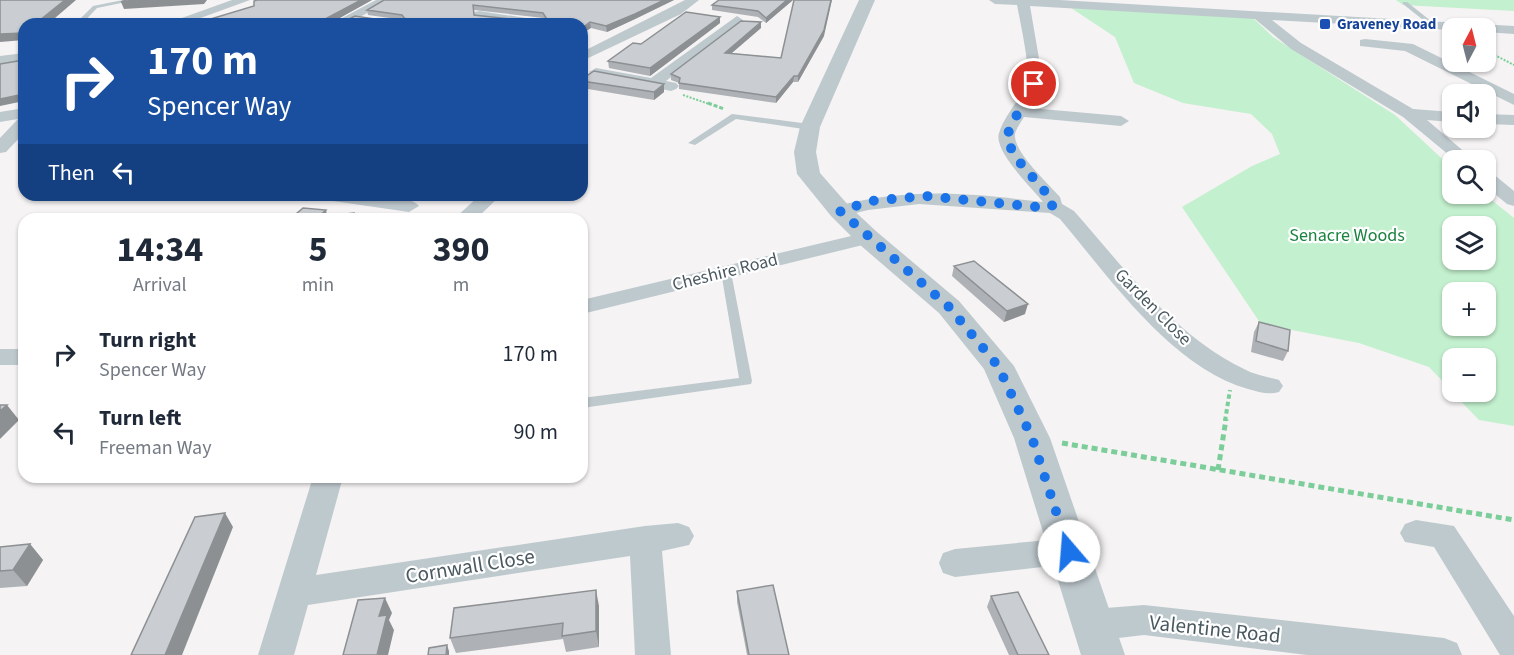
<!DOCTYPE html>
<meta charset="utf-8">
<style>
:root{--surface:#fff;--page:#f2f2f3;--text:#1f2937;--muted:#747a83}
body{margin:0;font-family:"Source Sans 3",sans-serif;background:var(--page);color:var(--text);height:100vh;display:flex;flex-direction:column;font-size:22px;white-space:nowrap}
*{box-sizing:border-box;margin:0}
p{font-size:20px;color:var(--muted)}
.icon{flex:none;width:33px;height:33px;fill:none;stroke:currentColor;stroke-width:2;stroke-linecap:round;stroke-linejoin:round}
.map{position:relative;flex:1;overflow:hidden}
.drawer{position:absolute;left:18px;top:213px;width:570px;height:270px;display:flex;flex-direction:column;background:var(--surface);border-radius:18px;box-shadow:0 2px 4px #0004}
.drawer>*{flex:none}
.top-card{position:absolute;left:18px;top:18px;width:570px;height:183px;border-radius:18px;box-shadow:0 2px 4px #0004;background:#1a4fa0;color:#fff;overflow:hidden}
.needle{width:39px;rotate:7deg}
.buttons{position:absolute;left:1442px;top:18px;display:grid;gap:12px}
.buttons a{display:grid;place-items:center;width:54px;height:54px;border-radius:12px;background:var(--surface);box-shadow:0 2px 4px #0004;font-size:30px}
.pin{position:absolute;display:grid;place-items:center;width:51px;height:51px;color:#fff;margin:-26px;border:3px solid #fff;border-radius:50%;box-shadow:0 2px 6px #0007}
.me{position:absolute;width:66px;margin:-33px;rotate:342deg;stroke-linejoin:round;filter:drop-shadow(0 0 4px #0008)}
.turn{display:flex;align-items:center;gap:21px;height:126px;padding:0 30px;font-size:27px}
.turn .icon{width:78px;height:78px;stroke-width:2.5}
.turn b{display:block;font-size:42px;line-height:51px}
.then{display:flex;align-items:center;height:57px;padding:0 30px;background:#0003;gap:12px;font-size:22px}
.eta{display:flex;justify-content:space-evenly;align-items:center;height:102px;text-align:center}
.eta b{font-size:36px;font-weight:700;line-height:42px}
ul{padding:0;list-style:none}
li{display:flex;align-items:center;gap:18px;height:78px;padding:0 30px}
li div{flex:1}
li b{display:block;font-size:22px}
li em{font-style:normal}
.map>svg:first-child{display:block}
.green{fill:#c3f0ce;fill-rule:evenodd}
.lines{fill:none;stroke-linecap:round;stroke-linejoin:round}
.path-far3{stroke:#7bce99;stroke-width:2;stroke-dasharray:2 1.5;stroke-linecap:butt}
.path-far2{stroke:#7bce99;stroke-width:3;stroke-dasharray:4 2;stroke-linecap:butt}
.path-far1{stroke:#7bce99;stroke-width:4;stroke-dasharray:4.5 3;stroke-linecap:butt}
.path{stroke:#7bce99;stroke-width:5;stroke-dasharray:6 4;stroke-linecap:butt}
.service{fill:#bec9ce;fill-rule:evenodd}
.minor{fill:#bec9ce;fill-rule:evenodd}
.tertiary{fill:#bec9ce;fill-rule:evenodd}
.wall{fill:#aeb1b5}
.shaded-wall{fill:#8d9093}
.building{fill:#caced2;stroke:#8d9093;stroke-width:1.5}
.route{stroke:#1a73e8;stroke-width:10;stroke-dasharray:0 18}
.transit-dot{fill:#1a4fb4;stroke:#fff;stroke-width:2}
.labels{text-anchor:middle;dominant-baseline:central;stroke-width:4.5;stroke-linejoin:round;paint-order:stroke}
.far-transit-label{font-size:15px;font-weight:bold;fill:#164399;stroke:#fff;text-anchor:start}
.park-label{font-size:18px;fill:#19833f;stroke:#fff}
.street-label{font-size:18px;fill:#4a5960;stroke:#fff}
.near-street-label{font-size:21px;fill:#4a5960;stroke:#fff}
</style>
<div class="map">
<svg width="1514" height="655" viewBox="0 0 1514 655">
<rect width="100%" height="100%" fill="#f5f3f3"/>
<path class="green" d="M1396 0H1514V11L1403 5Z
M1071 8 1253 18 1273 37 1395 115 1452 168V194H1484L1514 218V426L1479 420 1452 392H1485V358H1452V391L1429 367 1359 343 1261 324 1182 207 1252 166 1280 154 1272 134 1251 114 1183 103 1134 83 1115 37ZM1452 226H1485V260H1452ZM1452 292H1485V326H1452Z"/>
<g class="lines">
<path class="path-far3" d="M1485 50 1514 65
M683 95 712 105"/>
<path class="path-far2" d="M708 103 724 109"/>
<path class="path-far1" d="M1225 421 1230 390"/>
<path class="path" d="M1062 443 1514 520
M1218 470 1226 419"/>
<path class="service" d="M123 0H136L97 8 82 24H75L93 6Z
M1403 2H1407L1436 25V27H1432L1403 4Z
M732 114 810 124 814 127 810 130 736 119 695 145 688 143Z
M726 269 731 272 752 381 751 384 582 408V398L739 378 721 272Z"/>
<path class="minor" d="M232 0H250L184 24H165Z
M376 0H391L347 24H331Z
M685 0H699L681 14 582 61V52Z
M989 0H1059L1514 26V34L1485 32V28L1452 30 1272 20 1301 43 1413 109 1452 112V122L1427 120 1474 160H1455L1403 117 1291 49 1255 19 1030 6 1042 76 1030 108 1121 116 1129 121 1121 126 1024 117C1021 122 1016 129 1015 134 1013 152 1049 184 1060 197L1062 204 1074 211C1124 268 1174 335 1244 369 1255 375 1268 377 1279 380L1283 386 1279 392C1268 395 1259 392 1248 389 1172 368 1109 277 1060 219L1050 213 919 204 868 210 840 217 833 215 830 211 833 207C910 187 966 193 1043 202 1032 188 993 151 999 133 1005 114 1022 99 1027 79 1030 65 1020 21 1017 5L995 4Z
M479 11 539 20 545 24H513L475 18V12Z
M737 16 743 20 742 23 666 81 676 83 679 86 676 89 671 91 596 76 589 72 596 68 651 78Z
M1365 39 1413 44 1514 94V105L1405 51 1360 46V40Z
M24 53V61L0 64V56Z
M24 108V118L0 122V112Z
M1485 114 1514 115V125L1485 124Z
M24 118V133L6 152 0 153V138L18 119Z
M1485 171 1492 173 1514 191V206L1507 204 1485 186Z
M323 195C342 195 409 192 419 206L409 212 333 201Z
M480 195H501L476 219H454Z
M868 232 875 234 878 238 875 242 582 314V300Z
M0 349H24V365H0Z
M313 477H343L316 575 645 526 678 523 689 527 694 536 689 545 662 551 671 655H635L630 556 308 605 294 655H258Z
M1416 520 1454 526 1514 616V655H1500L1434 547 1405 542 1400 533 1405 524Z
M1069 538 1080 542 1085 551 1080 560 1069 564 955 577 943 573 939 563 943 553 955 549Z
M1144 605 1444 638 1457 643 1462 655H1307L1144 635 1093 641 1081 636 1076 625 1081 614 1093 609Z"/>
<path class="tertiary" d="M859 0H875L820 127 816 152 820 173 849 206 877 232 959 301 1014 366 1050 438 1125 655H1081L1014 438 984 369 939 313 859 244 831 216 797 174 794 152 800 127Z"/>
</g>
<path class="wall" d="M257 0H372L334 21 404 20 368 15 367 10 384 0H674L635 19 607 32 591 28 582 24H548L544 18 474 10 475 15 530 24H194L254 6Z
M719 0H793L766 23 758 17 712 10V5Z
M720 23 650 76 609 68 608 61 641 44Z
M761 28 731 53 781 58 824 36 798 82H793L776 103 679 89V83L671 80V74Z
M582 79 664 92 654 100 582 88Z
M954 266 1025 314 1004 322 952 276Z
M1259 322 1288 351 1283 361 1251 352 1254 332Z
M30 544 43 560 27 586 0 588V547Z
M737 591 789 655H747L737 602Z
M991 596 1049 655H1009L987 607Z
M599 606V647L566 652 563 639 456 653 450 638Z"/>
<path class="shaded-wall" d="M65 0H76L48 24H35Z
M156 0H207L204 4 124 9 121 2Z
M361 0H372L329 24 327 18Z
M664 0H674L635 19 607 32 606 26Z
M787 0H793L766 23V18Z
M831 0H832L824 36 798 82V76Z
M720 17V23L650 76V68Z
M590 22 591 28 582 34V28Z
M761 22V28L725 59V53Z
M24 33V40L0 42V34Z
M794 76 793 82 776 103V97Z
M664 84V92L654 100V92Z
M24 94V101L0 106V99Z
M326 210 327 215 323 219H316Z
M1028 304 1025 314 1004 322 1007 311Z
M7 405 19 420 0 439V411Z
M225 513 233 527 182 655H165Z
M30 544 43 560 27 586 13 570Z
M596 590 599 606V647L596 631Z
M385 598 392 613 389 620 394 630 388 655H378L379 616Z
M447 645 449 651V655H446Z"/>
<path class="building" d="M0 0H65L35 24H24V33L0 34Z
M126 0H156L121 2Z
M257 0H361L327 18 329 21H345L355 16 388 21 406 20 402 15 367 10 384 0H664L635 14 606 26 590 22 582 28V24H550L543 13 473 5 474 15 529 21 524 24H194L254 6V1Z
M719 0H787L766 18 758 11 712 5Z
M794 0H831L824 30 798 76H794L776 97 679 83 680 78 671 74 741 21 761 22 725 53 781 58Z
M686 12 720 17 650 68 608 61 633 43 641 44Z
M24 60V94L0 99V64Z
M594 71 664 84 654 92 582 81V79Z
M303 208 326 210 316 219H290Z
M354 213 352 219H334L336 215Z
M974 261 1028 304 1007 311 954 266Z
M1259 322 1290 330 1288 351 1256 341Z
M0 405H7L0 411Z
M225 513 165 655H131L195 517Z
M30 544 13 570 0 571V547Z
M773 585 789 655H749L737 591Z
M596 590V631L562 636 563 623 450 638 454 608Z
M1018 592 1049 655H1018L991 596Z
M385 598 379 616 387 615 377 655H343L358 600Z
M447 645 446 655H428L429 648Z"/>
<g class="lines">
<path class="route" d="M1034 84C1027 103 1007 124 1007 141L1017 159 1053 201 1052 206 1047 208 926 196 871 201 840 211 949 307 998 366 1032 438 1069 551"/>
</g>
<rect class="transit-dot" x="1319" y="18" width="12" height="12" rx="3"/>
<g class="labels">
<g class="far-transit-label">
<text x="1337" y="24">Graveney Road</text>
</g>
<g class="park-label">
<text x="1347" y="235">Senacre Woods</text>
</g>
<g class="street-label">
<text transform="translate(725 272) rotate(-14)">Cheshire Road</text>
<text transform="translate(1153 307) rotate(45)">Garden Close</text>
</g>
<g class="near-street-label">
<text transform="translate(470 566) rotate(-9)">Cornwall Close</text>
<text transform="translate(1215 629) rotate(6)">Valentine Road</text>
</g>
</g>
</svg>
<div class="buttons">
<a><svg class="needle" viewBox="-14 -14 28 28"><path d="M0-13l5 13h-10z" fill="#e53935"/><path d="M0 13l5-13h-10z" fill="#747a83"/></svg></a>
<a><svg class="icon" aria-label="sound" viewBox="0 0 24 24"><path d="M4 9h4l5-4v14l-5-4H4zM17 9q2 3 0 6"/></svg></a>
<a><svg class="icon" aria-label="search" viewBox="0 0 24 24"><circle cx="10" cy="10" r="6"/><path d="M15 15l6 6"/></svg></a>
<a><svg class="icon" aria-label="layers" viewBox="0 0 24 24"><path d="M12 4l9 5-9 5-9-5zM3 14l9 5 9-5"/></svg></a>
<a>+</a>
<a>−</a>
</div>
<div class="pin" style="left:1034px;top:84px;background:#d93025"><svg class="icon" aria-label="arrive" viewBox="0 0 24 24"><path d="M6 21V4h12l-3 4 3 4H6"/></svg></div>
<svg class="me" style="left:1069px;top:551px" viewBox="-20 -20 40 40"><circle r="19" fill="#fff"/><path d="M0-13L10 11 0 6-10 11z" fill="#1a73e8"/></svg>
<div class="top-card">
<div class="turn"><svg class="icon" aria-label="right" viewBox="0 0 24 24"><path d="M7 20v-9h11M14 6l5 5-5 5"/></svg><div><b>170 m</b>Spencer Way</div></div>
<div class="then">Then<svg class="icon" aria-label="left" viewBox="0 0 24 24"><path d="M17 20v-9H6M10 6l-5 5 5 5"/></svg></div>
</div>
<section class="drawer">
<div class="eta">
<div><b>14:34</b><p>Arrival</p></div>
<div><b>5</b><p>min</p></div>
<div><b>390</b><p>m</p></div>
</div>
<ul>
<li><svg class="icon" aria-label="right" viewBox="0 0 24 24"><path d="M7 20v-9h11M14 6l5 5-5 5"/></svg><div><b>Turn right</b><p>Spencer Way</p></div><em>170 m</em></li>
<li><svg class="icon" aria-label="left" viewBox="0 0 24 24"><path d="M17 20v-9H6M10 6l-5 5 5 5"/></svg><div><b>Turn left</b><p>Freeman Way</p></div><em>90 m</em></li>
</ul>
</section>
</div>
